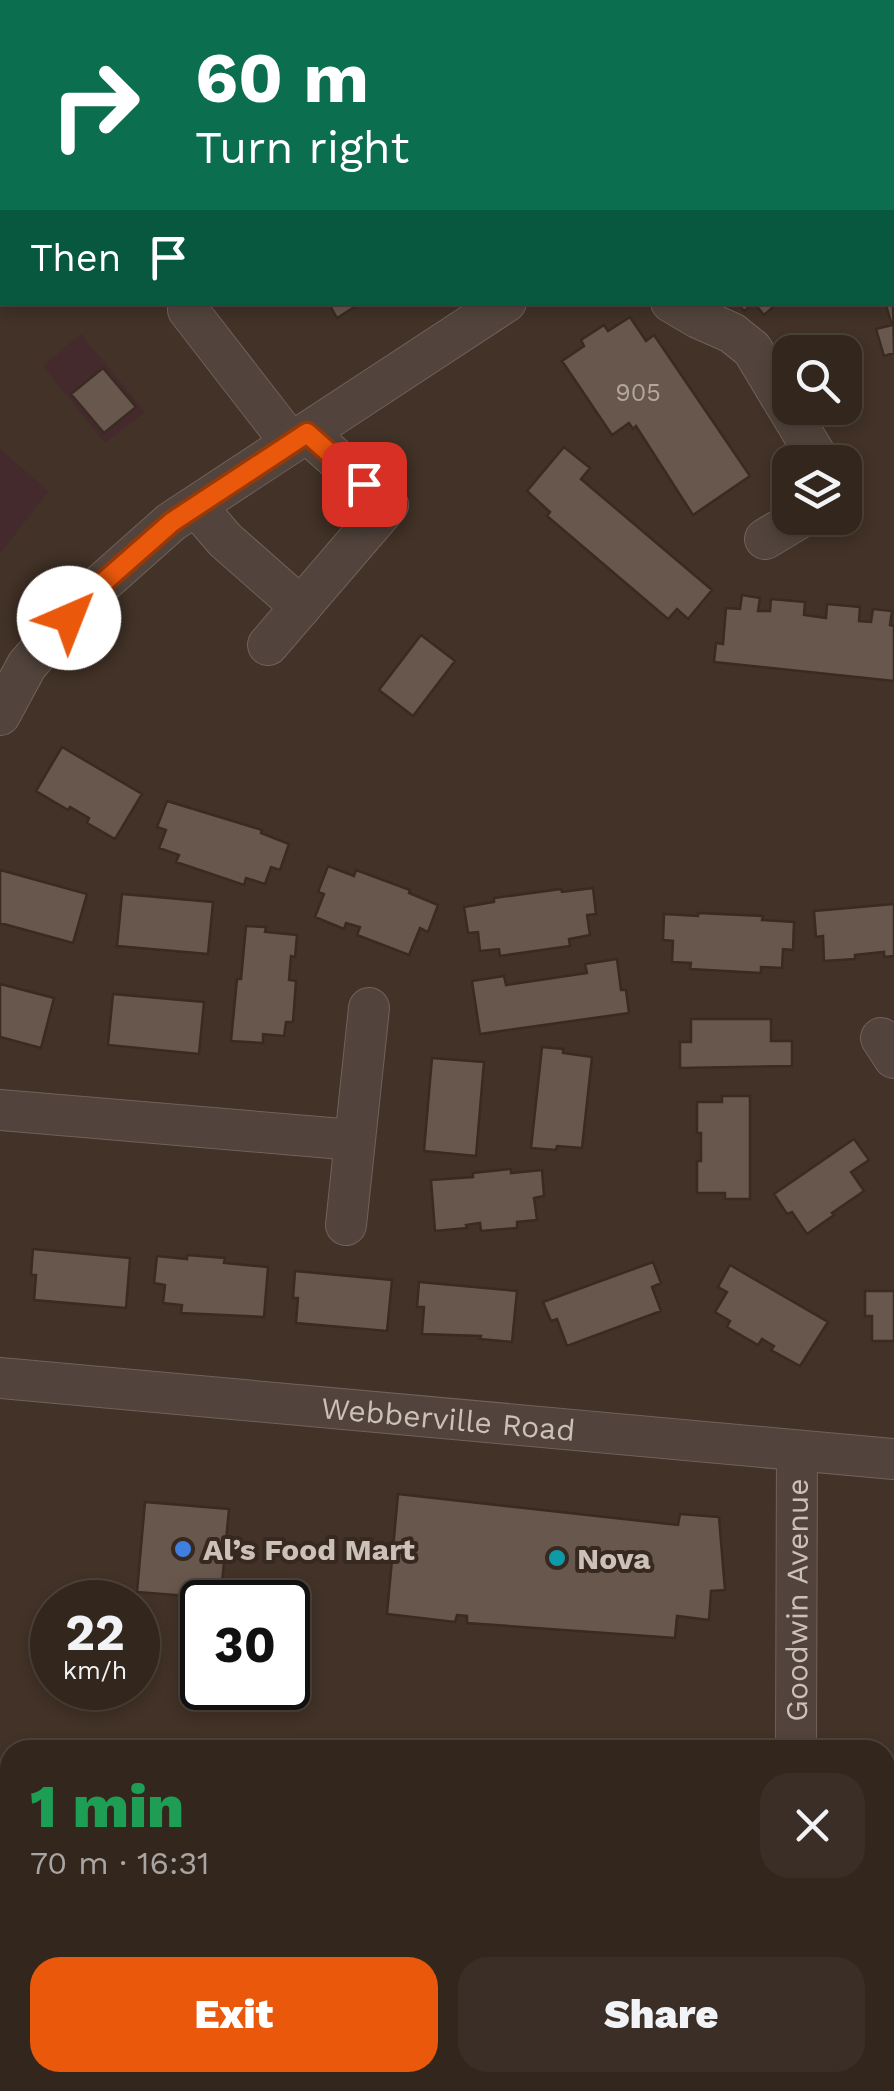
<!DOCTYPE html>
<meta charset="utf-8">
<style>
:root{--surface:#32261d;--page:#3a2e26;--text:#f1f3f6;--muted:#a8a5a4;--line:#4d433b;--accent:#ea580c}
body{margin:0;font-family:"Work Sans",sans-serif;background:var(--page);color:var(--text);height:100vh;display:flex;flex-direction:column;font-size:38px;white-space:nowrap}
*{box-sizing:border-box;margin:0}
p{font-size:32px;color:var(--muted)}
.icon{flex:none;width:55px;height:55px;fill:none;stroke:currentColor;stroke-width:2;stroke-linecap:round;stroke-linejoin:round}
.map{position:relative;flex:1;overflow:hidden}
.side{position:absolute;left:0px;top:1740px;width:895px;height:352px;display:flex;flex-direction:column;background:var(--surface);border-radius:30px 30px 0 0;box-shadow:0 5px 15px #0003,0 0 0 2px var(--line)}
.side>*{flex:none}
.top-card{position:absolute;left:0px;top:0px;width:895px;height:305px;box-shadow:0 5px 15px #0003,0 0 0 2px var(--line);background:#0b6e4f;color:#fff;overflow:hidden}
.controls{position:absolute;left:772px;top:335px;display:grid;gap:20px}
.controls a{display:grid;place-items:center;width:90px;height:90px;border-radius:20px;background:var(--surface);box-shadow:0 5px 15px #0003,0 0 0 2px var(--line);font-size:50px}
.speed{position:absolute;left:30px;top:1580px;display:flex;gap:20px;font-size:50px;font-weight:700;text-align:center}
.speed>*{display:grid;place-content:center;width:130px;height:130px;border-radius:50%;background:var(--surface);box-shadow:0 5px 15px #0003,0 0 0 2px var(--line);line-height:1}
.speed small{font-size:25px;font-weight:400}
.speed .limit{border:5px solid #111;border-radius:15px;background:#fff;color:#111}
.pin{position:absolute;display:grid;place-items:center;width:85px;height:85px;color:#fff;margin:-42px;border-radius:20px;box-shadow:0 5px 15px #0006}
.me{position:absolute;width:110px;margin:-55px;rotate:44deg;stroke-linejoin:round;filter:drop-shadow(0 0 8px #0008)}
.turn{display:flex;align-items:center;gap:35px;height:210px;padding:0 30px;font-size:45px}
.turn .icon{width:130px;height:130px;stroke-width:2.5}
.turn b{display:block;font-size:70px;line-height:85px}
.then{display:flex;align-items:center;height:95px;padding:0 30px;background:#0003;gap:20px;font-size:38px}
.round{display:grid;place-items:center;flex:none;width:105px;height:105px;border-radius:30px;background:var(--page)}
.headline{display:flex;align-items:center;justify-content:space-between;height:170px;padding:0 30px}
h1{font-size:60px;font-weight:800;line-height:75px;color:#1e9e55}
.action{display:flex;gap:20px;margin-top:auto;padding:20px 30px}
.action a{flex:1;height:115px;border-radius:30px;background:var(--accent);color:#fff;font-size:40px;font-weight:800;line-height:115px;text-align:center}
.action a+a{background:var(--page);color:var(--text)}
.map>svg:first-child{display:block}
.green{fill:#452a2d}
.building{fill:#68574c;stroke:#392b22;stroke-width:2.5}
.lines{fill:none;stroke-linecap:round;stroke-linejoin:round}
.minor-casing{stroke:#6f625a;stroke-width:42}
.minor{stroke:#52443c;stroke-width:40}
.route-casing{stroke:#983908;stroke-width:25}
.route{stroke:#ea580c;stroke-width:18}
.shop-dot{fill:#3f7fe0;stroke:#372920;stroke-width:4}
.culture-dot{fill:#0f9aa8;stroke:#372920;stroke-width:4}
.labels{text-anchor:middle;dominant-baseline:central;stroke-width:8;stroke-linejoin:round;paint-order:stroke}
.number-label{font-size:25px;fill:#b2a69e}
.street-label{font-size:30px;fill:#cbc1b9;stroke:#372920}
.poi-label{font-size:30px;font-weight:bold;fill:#cbc1b9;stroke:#372920;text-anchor:start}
</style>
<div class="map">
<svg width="894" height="2091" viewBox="0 0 894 2091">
<rect width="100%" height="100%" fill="#423227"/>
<path class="green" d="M81 334 145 412 105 443 43 366Z
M0 449 48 491 0 554Z
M885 1996H894V2091H826L825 2083 885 2082Z"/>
<path class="building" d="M49 0H85L88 2H46Z
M469 0H559L557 2H472Z
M679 0H720L723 2H676Z
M892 256 894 353 884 356 876 329 892 325 885 302H892Z
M328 302H354L356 306 337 318Z
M737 302H779L764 315 754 303 744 311Z
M630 317 646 341 654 335 750 476 693 515 636 426 633 429 629 423 612 435 562 361 584 346 581 340 604 325 608 331Z
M103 368 136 407 104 433 71 394Z
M564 447 590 468 581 479 712 590 688 619 677 609 668 619 547 516 550 512 527 491Z
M742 595 760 598 758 611H770L771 599 805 602 804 615 826 618 827 604 860 607 859 621 871 622 873 609 892 611 890 625 894 626V681L714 662 716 643 723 644 726 608 740 609Z
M421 635 455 661 413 716 379 690Z
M62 747 142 794 115 839 87 823 89 818 70 807 68 810 36 791Z
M167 801 262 830 261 833 289 844 280 870 271 867 265 884 246 878 244 885 176 862 179 855 159 848 166 830 157 827Z
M328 866 354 876 356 870 410 890 409 893 438 905 428 932 420 928 409 955 357 935 360 927 346 923 344 929 315 917 324 894 318 892Z
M0 870 87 894 73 943 0 923Z
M593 888 596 914 587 915 590 935 569 939 570 946 500 956 499 949 480 951 478 932 468 933 464 907 494 902V898L561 889 562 892Z
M122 894 213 902 208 954 117 946Z
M894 904V956L884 957V952L855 955V959L824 961 823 936 816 937 814 911Z
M698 913 763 916 762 920 794 922 793 950 783 949 782 968 761 967V973L690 969 691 963 672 962 673 941 663 940 664 914 698 916Z
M246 926 266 927 265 932 297 935 295 957 291 956 289 980 296 981 293 1022H286L284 1036 263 1034V1043L231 1041 237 979H241Z
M617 959 621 990H626L629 1013 480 1034 472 981 504 976 506 985 587 973 585 964Z
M0 984 54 998 41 1048 0 1037Z
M113 994 204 1002 199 1054 108 1045Z
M691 1019H771V1041H792V1066L680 1068V1042H691Z
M542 1047 563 1049V1053L592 1057 582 1148 557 1146 556 1150 531 1148Z
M432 1058 484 1062 476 1156 424 1151Z
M722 1096H750V1199H725V1193H697V1161H701V1133H697V1102H722Z
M854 1139 869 1160 851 1172 864 1191 832 1213 834 1215 807 1234 792 1212 787 1214 774 1194Z
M511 1169V1173L542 1170 544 1196 534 1198 537 1220 517 1222V1228L481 1231 480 1223 466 1225 467 1228 435 1231 431 1180 473 1177V1173Z
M33 1249 130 1258 126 1308 34 1300 36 1275H31Z
M187 1255 225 1258 224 1263 268 1267 264 1317 181 1313 182 1305 163 1303 165 1285 154 1283 157 1256 187 1259Z
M653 1262 661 1283 652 1287 661 1311 567 1346 557 1319 551 1321 543 1302Z
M730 1265 828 1322 800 1366 771 1350 774 1346 762 1339 758 1345 727 1327 730 1321 715 1312 727 1292 718 1287Z
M295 1271 392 1280 387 1331 296 1323 298 1298H293Z
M419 1282 517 1291 512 1342 480 1339 481 1336 422 1334 424 1307H417Z
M865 1291H894V1341H872V1316H865Z
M398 1494 678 1525 680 1514 719 1517 725 1590 711 1591 709 1620 677 1616 675 1638 467 1623V1616L457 1615 455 1622 387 1614Z
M145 1502 229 1509 222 1583 190 1581 188 1596 137 1592Z
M607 2082H696L697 2091H607Z"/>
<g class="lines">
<defs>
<g id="minor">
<path d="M405 0 407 2"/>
<path d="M873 0 875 2"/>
<path d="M892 39 894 38"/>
<path d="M0 93 2 95"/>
<path d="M671 302 698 318 732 333 752 349 820 462"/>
<path d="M188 310 291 443"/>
<path d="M196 506 225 540 301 607"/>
<path d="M765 539 800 518"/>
<path d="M268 645 388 505 307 433"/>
<path d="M0 715 27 665 90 594 171 522 506 302"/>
<path d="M881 1038 894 1058"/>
<path d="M0 1110 354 1140"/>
<path d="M346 1225 369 1008"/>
<path id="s1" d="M0 1378 894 1459"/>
<path id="s2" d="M796 1750 797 1451"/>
<path d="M796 2082V2091"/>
</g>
</defs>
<use href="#minor" class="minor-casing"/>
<use href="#minor" class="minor"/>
</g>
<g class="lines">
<defs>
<path id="route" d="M69 618 90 594 172 522 307 433 364 484"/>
</defs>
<use href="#route" class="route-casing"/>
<use href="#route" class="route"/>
</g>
<circle class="shop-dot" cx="183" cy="1549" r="10"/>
<circle class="culture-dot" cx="557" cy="1558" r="10"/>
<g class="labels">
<g class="number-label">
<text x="638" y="392">905</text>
</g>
<g class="street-label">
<text stroke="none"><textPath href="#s1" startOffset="450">Webberville Road</textPath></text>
<text stroke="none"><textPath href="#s2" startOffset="150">Goodwin Avenue</textPath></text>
</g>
<g class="poi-label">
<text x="203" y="1549">Al’s Food Mart</text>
<text x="577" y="1558">Nova</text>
</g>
</g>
</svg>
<div class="controls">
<a><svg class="icon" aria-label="search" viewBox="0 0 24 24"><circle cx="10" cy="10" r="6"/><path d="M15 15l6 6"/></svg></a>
<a><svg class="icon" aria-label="layers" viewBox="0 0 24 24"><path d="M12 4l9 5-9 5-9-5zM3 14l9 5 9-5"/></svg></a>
</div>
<div class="speed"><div>22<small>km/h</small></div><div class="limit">30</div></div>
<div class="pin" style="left:364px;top:484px;background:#d93025"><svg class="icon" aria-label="arrive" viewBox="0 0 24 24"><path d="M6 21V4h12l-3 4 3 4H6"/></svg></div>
<svg class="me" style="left:69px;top:618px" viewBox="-20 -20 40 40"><circle r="19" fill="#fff"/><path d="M0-13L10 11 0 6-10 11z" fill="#ea580c"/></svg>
<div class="top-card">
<div class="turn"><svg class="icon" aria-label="right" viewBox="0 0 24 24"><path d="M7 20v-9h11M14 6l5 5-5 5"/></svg><div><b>60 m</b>Turn right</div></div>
<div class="then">Then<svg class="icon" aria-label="arrive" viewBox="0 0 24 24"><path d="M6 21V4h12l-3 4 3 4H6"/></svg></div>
</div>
<section class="side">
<div class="headline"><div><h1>1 min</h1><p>70 m · 16:31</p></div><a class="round"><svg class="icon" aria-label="close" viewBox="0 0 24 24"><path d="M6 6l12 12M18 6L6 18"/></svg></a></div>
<div class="action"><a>Exit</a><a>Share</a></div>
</section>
</div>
